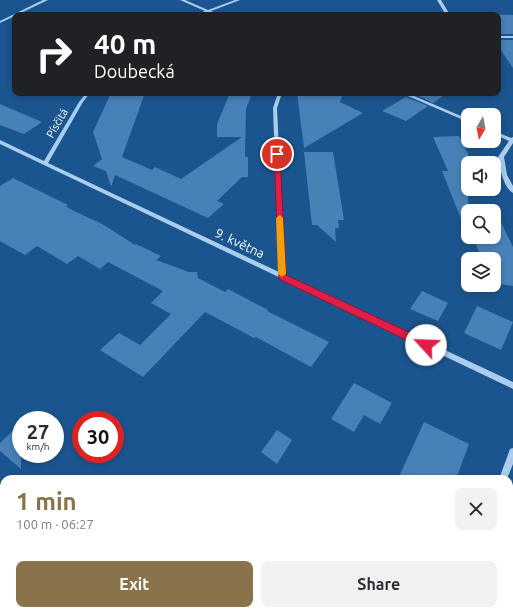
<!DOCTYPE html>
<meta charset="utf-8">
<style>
:root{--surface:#fff;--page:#f2f2f3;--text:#2b2b33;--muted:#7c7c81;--accent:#8a734a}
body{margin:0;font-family:Ubuntu,sans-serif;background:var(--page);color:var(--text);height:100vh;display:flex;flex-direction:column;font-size:15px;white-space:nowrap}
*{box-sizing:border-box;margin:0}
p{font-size:13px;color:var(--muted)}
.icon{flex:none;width:22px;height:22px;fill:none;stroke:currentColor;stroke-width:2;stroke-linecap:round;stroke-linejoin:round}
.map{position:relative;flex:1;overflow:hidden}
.side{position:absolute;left:0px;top:475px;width:513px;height:140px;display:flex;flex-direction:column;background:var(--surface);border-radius:12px 12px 0 0;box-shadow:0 2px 6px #0003}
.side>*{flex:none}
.guide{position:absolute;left:12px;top:12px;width:489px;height:84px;border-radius:8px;box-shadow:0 2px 6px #0003;background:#202124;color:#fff;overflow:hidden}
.needle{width:26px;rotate:190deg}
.controls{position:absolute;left:461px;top:108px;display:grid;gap:8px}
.controls a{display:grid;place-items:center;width:40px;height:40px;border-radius:8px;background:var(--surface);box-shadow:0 2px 6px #0003;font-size:20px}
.speed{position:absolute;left:12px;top:411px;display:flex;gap:8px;font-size:20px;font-weight:700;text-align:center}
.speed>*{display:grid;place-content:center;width:52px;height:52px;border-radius:50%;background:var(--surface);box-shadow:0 2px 6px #0003;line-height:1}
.speed small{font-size:10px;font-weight:400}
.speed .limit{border:6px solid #d22;background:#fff;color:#111}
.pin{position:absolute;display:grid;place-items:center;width:34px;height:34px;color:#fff;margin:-17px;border:2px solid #fff;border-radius:50%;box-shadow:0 1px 4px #0007}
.me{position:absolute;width:44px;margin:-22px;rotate:295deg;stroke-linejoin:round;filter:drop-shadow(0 0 3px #0008)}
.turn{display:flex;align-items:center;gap:14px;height:84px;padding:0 16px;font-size:18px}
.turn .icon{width:52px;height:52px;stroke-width:2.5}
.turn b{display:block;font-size:28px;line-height:34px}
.round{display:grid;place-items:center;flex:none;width:42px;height:42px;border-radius:8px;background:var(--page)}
.summary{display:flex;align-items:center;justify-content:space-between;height:68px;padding:0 16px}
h1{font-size:24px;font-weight:600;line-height:30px;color:var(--accent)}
.cta{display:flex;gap:8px;margin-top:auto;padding:8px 16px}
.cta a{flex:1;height:46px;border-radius:8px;background:var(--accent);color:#fff;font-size:16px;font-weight:600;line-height:46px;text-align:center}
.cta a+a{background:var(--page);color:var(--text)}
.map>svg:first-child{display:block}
.building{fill:#4881b8}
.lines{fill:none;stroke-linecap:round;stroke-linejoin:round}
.minor{fill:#a9cdee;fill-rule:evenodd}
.route{fill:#e11d48;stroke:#92132f}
.slow{fill:#f59e0b}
.labels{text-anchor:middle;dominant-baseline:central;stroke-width:4;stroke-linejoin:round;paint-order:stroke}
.far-street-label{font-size:11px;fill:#fff;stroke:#1b558f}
.street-label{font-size:13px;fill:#fff;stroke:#1b558f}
</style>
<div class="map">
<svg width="513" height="615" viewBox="0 0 513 615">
<rect width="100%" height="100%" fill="#1b558f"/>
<path class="building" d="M476 14 513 15V34H498V15Z
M498 40H513V68L498 46Z
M111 93H145L122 157 152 170 155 167 181 179 242 137H217V124L230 93H252L246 109 245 157H248V177H242L217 201 224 204 208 218 115 175 111 187 106 171 93 166 102 159 93 132Z
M297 93H343L340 102 363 113 304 148Z
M413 93H447L433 103Z
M406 97 428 106 406 121 382 111Z
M0 104 42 122 24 134 0 125Z
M459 136 468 154V208H494L513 247V286L494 283V259H482L473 237H494V211H468L467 234 442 171H448L433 137Z
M304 152H333L344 220H338L339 228H335L336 242 317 225H312Z
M13 178 68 205 66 207 104 225 135 245 136 244 161 256 156 260 189 272H197L198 278 225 292 228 289 268 310 267 311 329 342 311 367 256 337 254 338 205 312 143 377 100 350 119 333 140 345 171 314 151 303 163 291 108 262 100 269 78 256 67 264 37 246 25 255 0 241V186Z
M422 291 448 303 438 321 410 309Z
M477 306 513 322 501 350 464 333Z
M354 383 392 403 380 424 364 415 354 432 331 419Z
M424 422 469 444 456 479H398Z
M21 423V469L0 451V443Z
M277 430 292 440 277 464 261 452Z"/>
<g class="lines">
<path class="minor" d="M43 0H48L0 23V21Z
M180 0H185L208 10 235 0H240L211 11 220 15H215L208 12 199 15H194L205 11Z
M437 0H441L450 15H446Z
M498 36H513V38H498Z
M86 93H90L83 102 48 163 279 272 273 108 278 93H282L277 108 285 275 513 382V389L0 144V140L44 161 79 102Z
M401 93H407L468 119V122Z
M494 131 511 138 513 137V143L504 157 507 175 513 186V193C503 187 500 168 498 157L509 141 494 134Z
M513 448V464L507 479H499L510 449Z
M452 611H463L462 615H451Z"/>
</g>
<path class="route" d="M274 153 280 154 286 275 430 342 431 345 430 348H423L279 279Z"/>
<path class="slow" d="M280 215 283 218 286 274 282 277 278 274 276 218Z"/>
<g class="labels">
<g class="far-street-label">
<text transform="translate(57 123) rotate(-60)">Písčitá</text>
</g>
<g class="street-label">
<text transform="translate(240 243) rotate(25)">9. května</text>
</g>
</g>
</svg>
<div class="controls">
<a><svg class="needle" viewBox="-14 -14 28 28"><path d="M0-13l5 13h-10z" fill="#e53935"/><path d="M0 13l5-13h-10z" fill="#7c7c81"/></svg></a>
<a><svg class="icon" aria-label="sound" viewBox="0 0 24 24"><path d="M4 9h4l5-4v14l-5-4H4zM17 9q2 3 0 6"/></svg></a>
<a><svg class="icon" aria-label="search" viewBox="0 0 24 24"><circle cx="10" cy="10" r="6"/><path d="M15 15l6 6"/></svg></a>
<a><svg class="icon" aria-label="layers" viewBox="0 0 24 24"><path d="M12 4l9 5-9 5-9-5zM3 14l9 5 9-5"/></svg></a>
</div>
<div class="speed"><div>27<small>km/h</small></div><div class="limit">30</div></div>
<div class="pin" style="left:277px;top:154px;background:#d93025"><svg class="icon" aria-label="arrive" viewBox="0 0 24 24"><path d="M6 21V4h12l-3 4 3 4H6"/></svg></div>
<svg class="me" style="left:426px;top:345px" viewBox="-20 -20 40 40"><circle r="19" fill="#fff"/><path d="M0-13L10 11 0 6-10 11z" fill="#e11d48"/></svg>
<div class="guide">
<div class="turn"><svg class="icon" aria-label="right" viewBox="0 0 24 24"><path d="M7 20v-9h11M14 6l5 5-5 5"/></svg><div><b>40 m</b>Doubecká</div></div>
</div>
<section class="side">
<div class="summary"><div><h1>1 min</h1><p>100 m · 06:27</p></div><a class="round"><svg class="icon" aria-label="close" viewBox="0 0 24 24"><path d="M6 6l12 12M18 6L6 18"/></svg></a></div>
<div class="cta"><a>Exit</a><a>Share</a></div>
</section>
</div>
